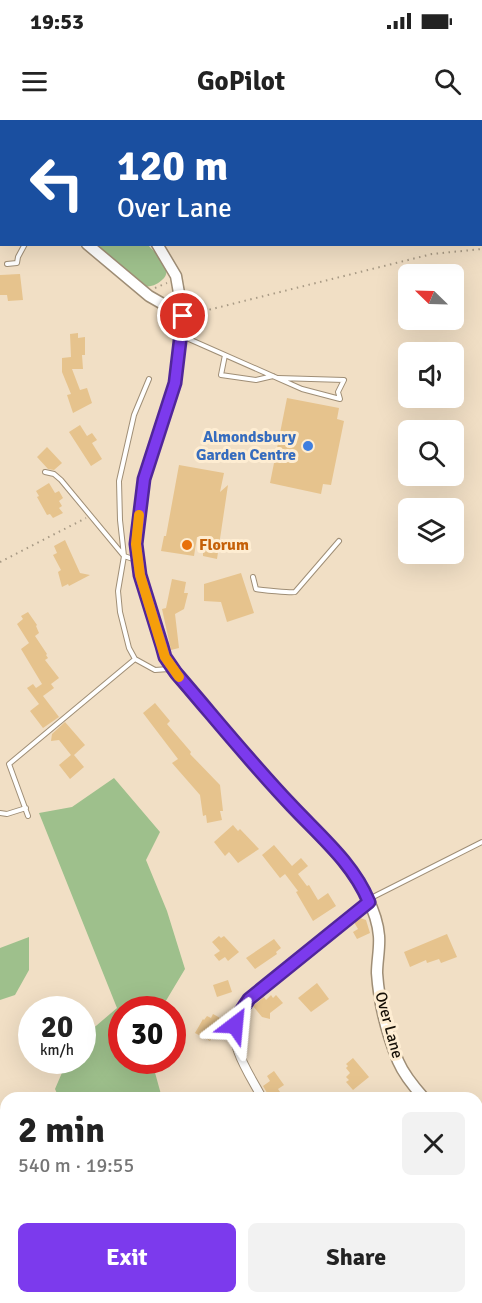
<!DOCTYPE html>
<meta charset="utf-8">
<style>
:root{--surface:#fff;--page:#f2f2f2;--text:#222;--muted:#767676;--accent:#7c3aed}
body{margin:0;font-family:Signika,sans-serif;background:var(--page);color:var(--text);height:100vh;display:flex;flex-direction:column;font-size:22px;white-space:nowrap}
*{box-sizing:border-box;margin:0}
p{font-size:20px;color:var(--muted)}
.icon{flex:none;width:33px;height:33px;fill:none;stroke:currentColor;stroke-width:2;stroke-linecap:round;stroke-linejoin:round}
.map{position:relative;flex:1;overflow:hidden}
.panel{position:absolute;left:0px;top:972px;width:483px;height:212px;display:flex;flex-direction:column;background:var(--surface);border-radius:18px 18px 0 0;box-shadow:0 6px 24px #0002}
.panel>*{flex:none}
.hud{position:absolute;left:0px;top:0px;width:483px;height:126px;box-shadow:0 6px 24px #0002;background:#1a4fa0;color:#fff;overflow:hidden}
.needle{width:39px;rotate:293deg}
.buttons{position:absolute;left:398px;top:144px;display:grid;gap:12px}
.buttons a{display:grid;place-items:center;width:66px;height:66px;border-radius:9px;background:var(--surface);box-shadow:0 6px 24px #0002;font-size:30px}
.speed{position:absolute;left:18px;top:876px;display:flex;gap:12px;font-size:30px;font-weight:700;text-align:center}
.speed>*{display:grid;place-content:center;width:78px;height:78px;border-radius:50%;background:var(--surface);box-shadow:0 6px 24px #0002;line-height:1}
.speed small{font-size:15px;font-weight:400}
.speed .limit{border:9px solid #d22;background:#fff;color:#111}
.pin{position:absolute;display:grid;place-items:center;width:51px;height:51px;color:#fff;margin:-26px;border:3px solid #fff;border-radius:50%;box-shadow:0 2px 6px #0007}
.me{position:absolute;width:66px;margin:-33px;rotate:29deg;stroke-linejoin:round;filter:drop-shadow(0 0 4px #0008)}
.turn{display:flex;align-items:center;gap:21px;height:126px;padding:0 18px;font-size:27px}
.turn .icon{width:78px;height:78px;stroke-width:2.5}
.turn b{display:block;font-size:42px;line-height:51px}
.round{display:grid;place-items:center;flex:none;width:63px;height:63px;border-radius:9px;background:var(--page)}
.headline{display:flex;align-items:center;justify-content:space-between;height:102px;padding:0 18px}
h1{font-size:36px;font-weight:800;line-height:45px}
.primary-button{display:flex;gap:12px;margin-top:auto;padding:12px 18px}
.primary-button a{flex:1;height:69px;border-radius:9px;background:var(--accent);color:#fff;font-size:24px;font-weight:800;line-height:69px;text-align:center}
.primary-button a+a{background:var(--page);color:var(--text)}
.status{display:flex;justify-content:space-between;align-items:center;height:42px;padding:0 30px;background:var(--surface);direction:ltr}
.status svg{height:16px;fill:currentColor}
header{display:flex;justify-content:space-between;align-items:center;height:78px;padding:0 18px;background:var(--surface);font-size:27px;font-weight:800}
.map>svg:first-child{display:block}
.forest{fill:#9ec08c}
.building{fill:#e6c38d}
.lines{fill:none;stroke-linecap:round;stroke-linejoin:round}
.service-casing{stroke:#9f8e76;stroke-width:6}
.minor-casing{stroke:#9f8e76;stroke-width:10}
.tertiary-casing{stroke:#9f8e76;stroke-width:13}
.path{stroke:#a89a85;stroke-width:2;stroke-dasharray:1.5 4.5;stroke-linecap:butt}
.service{stroke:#fff;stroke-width:4}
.minor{stroke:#fff;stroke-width:8}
.tertiary{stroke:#fff;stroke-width:10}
.route-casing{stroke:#51269a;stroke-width:15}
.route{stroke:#7c3aed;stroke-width:10}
.slow{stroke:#f59e0b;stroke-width:10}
.shop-dot{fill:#3f7fe0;stroke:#feedd2;stroke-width:2}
.food-dot{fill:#e8710a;stroke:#feedd2;stroke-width:2}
.labels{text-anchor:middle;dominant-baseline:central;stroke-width:6;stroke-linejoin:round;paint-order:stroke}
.shop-label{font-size:16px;font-weight:bold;fill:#366cbe;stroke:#feedd2;text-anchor:end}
.food-label{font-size:16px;font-weight:bold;fill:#c56008;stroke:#feedd2;text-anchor:start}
.street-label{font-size:16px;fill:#150f06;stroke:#feedd2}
</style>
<div class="status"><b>19:53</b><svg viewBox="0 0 49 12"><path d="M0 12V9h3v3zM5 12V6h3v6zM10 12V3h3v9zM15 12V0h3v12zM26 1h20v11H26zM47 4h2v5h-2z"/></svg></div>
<header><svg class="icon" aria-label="menu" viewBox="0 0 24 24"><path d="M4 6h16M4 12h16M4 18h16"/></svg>GoPilot<svg class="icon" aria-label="search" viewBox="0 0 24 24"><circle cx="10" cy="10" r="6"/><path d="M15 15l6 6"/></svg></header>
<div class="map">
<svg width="482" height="1183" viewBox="0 0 482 1183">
<rect width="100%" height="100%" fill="#f1dfc5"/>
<path class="forest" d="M90 125H148C156 134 175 149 162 160 154 167 148 167 139 166Z
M114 658 160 712 146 740 167 791 185 849 161 889 122 890V940L154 941V949L162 978H59L55 969 67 941 82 940 83 917 117 888 39 693 72 687Z
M29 817V850L15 875 0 880V828Z"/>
<path class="building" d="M20 154 23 180 8 181 7 175H0V155Z
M78 213V218L85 217V235H82L83 249H72L80 270 87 268 92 283 73 293 67 275 71 274 62 252V238L71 237 70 214Z
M287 278 339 288 337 299 344 301 331 365 323 364 321 374 270 363Z
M80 305 87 316 92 313 97 320 92 323 102 339 91 346 69 312Z
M47 327 62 343 54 350 48 349 37 337Z
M179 345 224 353 220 372 228 365 217 439 203 436V417H197L194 436 161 431 164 416H166Z
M49 363 55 373 59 371 63 378 59 381 62 386 59 388 63 393 53 398 50 394 47 395 37 377 39 376 36 371Z
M65 420 80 453 90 455 69 466 68 464 62 467 58 452 61 450 53 435 57 433 54 426Z
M241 453 254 493 227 502 221 482 204 481V464Z
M172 459 186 462 184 473H188L184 489 175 494 179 528 171 530 162 489 166 488Z
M28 492 37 505 36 506 39 513 35 516 47 534 46 535 48 538 45 540 59 558 51 564 54 568 43 576 59 597 43 608 30 591 39 584 27 568 33 564 36 568 42 564 21 529 29 523 17 504 23 499 21 496Z
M155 583 170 601 167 604 191 632 190 634 220 665 223 691H220L222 700 207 703 206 695 203 696 200 675 172 643 178 639 143 593Z
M65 602 85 625 74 635 84 647 70 659 59 645 71 635 59 620 51 621 52 614Z
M233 705 238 711 240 709 259 729 238 743 229 732 225 736 214 722Z
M274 725 292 746 301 738 308 746 298 754 307 766 309 765 318 780 328 773 336 786 313 801 296 772 298 771 285 754 280 758 262 735Z
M360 798 366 800 370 813 357 819 353 812 358 809 354 802Z
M447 814 457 837 441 843 439 839 427 843 426 840 410 847 404 832Z
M219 816 221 818 224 816 239 832 228 841 225 837 219 841 214 835 220 831 212 822Z
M274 819 281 828 276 832 277 834 255 849 246 838Z
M228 860 232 872 217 877 213 865Z
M317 863 329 879 311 892 298 878Z
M271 875 273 878 276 875 283 883 270 893V899L262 897 253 886 264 877 266 880Z
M213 894 222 899 210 921 195 913 203 899 204 900 207 896 211 898Z
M353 938 369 957 353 970 346 962 349 960 346 957 350 953 346 948 348 946 346 944Z
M274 951 284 965 278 969 284 978H270L263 966 270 961 267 956Z"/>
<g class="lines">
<defs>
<path id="service" d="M126 0 129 2
M7 144 17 143 18 137 25 124
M182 216 302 269 340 279 338 272 344 260 278 258
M225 235 221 255 256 260 273 256
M149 259 134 295 119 361 120 400 124 436 118 471 120 492 129 528 135 539 155 550 169 549
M45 352 54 354 61 360 124 436 136 440
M253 457 256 469C260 470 292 473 295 472L339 421
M0 693 7 694 26 688
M28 696 9 644 135 539
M369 779 482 722"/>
<path id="minor" d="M262 978C251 956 227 925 237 899 239 892 245 886 250 880L369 782
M382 1178 384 1183"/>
<path id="tertiary" d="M2 0 3 2
M108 0V2
M87 124 149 176 163 184 182 188
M157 124 176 156 183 196 175 263 144 359 136 424 140 455 165 537 172 549C210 594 250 639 289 683 318 715 347 738 367 777 373 789 378 803 379 816 380 828 377 841 377 853 379 882 387 914 398 941 404 955 414 967 424 978
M477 1036 482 1041"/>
</defs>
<use href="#service" class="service-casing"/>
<use href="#minor" class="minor-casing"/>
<use href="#tertiary" class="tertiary-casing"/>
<path class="path" d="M212 0 213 2
M396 0 400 2
M268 2 271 0
M361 2 371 0
M0 16 2 15
M155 168 167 163
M192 194 432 134 482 129
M0 442 86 398"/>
<use href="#service" class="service"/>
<use href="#minor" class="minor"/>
<use href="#tertiary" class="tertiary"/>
</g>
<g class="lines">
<defs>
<path id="route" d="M183 196 175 263 144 359 136 424 140 455 162 526 165 537 176 553C214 597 251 643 291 685 320 716 353 743 369 782L249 879 237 897 235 905"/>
</defs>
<use href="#route" class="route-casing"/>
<use href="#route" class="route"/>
<path class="slow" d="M139 395 136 424 140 455 165 537 179 557"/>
</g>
<circle class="shop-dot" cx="308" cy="326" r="6"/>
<circle class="food-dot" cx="187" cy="425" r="6"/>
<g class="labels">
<g class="shop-label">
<text x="296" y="317">Almondsbury<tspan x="296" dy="18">Garden Centre</tspan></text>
</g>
<g class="food-label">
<text x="199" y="425">Florum</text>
</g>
<g class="street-label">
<text transform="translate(389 905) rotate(75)">Over Lane</text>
</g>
</g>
</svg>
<div class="buttons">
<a><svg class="needle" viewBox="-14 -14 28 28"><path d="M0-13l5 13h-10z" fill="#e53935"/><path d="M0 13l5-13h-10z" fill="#767676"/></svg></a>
<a><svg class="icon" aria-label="sound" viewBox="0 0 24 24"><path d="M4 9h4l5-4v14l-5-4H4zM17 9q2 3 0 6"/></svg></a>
<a><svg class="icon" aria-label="search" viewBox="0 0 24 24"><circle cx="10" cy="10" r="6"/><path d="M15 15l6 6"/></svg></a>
<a><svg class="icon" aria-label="layers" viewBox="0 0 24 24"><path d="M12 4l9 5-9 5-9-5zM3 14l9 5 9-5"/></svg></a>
</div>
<div class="speed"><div>20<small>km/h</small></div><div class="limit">30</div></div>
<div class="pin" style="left:183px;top:196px;background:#d93025"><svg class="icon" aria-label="arrive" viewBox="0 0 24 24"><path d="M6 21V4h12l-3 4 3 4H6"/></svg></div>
<svg class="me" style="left:235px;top:905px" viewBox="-20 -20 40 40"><path d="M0-17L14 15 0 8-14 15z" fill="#7c3aed" stroke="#fff" stroke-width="4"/></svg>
<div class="hud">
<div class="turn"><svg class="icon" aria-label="left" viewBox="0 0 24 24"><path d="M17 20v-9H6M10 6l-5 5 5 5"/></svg><div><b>120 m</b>Over Lane</div></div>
</div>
<section class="panel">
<div class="headline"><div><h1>2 min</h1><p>540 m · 19:55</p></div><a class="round"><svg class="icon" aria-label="close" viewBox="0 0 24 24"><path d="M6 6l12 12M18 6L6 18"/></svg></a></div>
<div class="primary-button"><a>Exit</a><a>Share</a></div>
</section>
</div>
